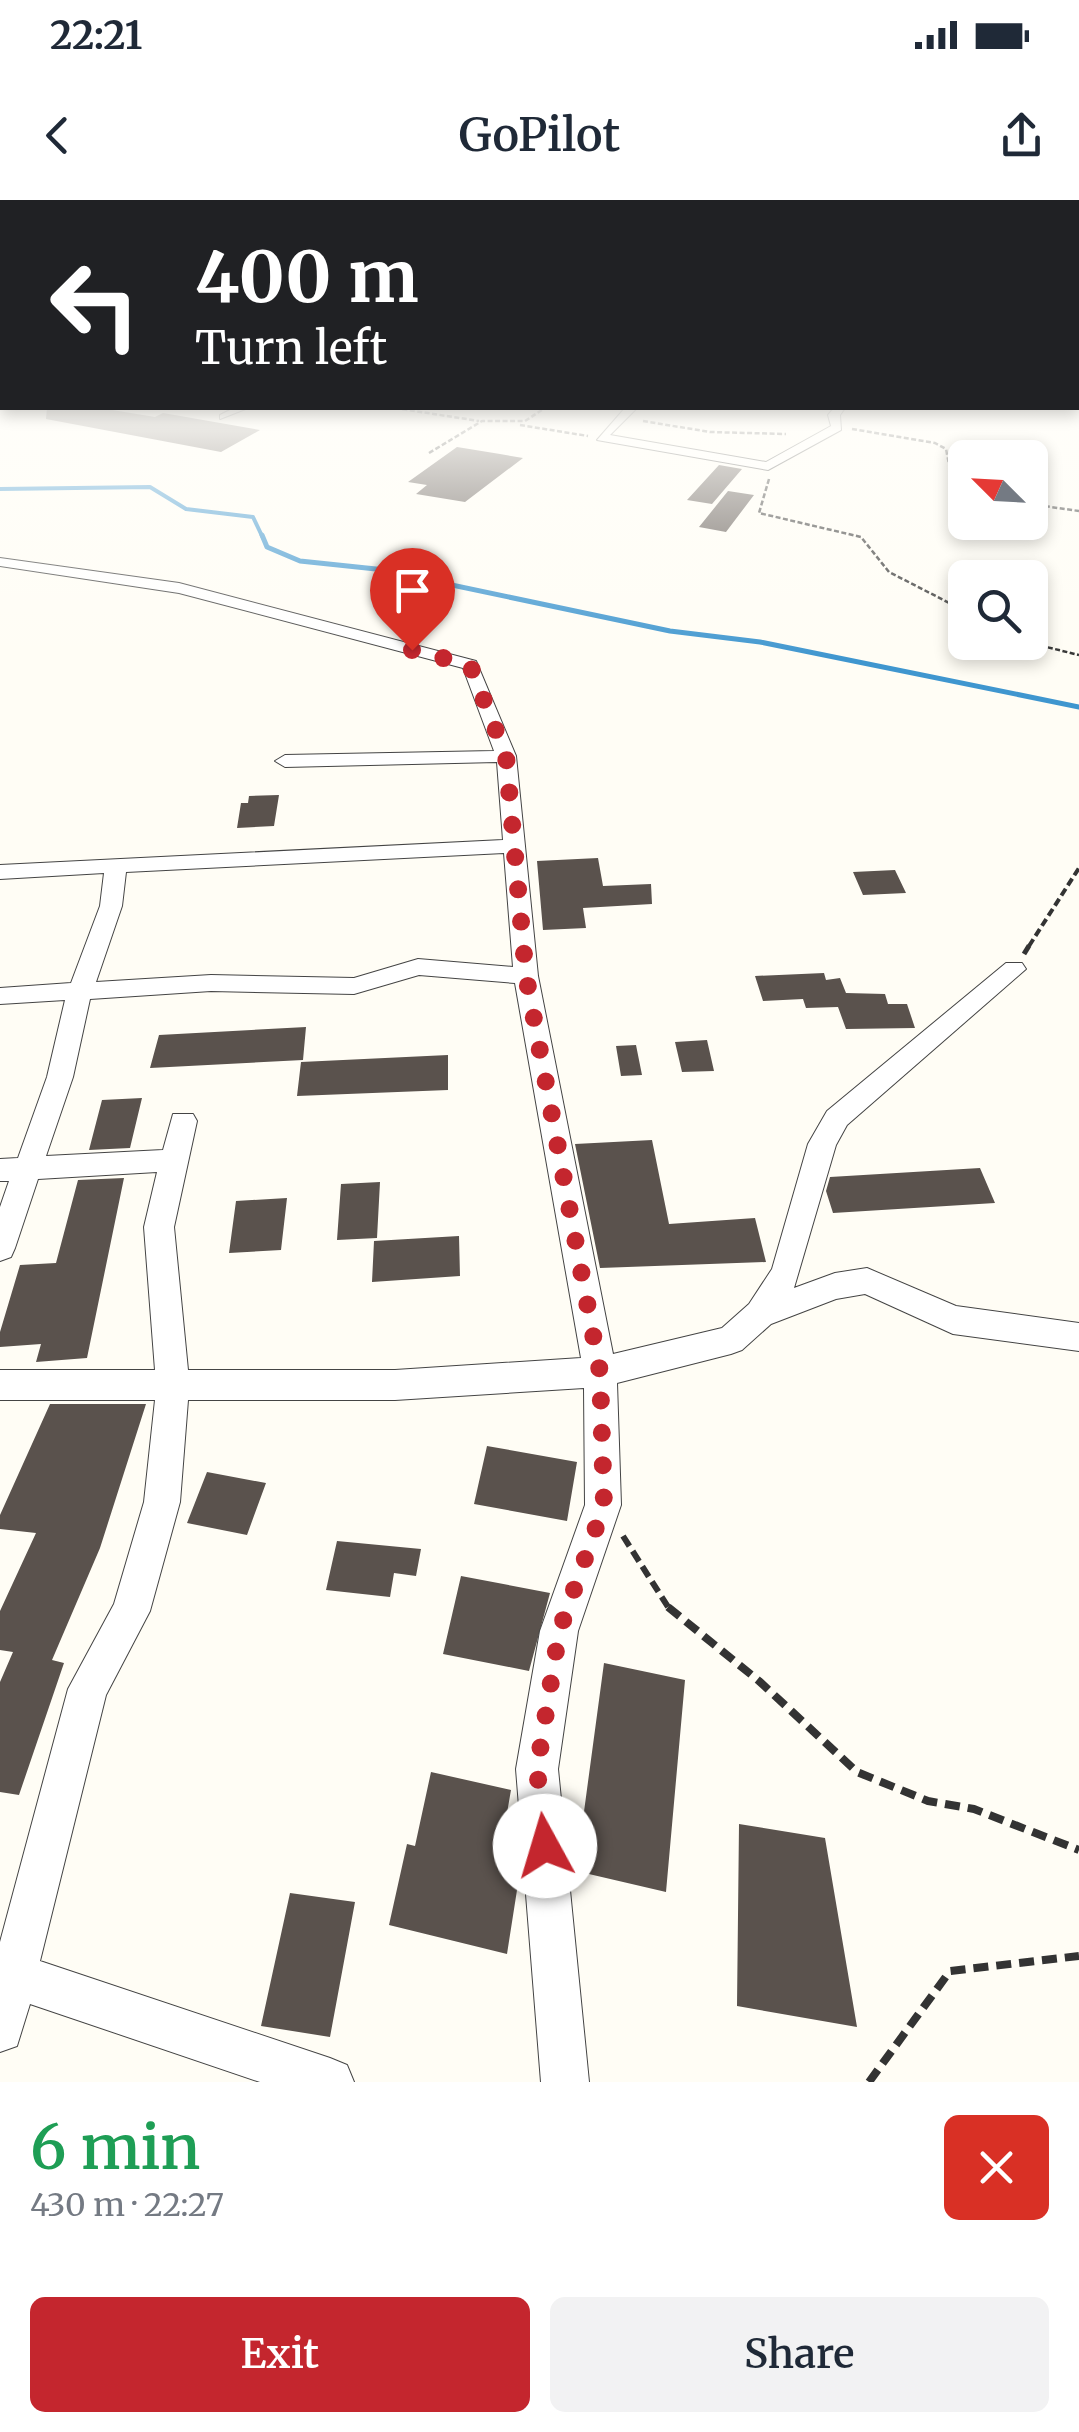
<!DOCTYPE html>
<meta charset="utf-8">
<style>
:root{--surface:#fff;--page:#f2f2f3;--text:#1f2937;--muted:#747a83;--accent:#c4262e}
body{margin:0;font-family:Merriweather,serif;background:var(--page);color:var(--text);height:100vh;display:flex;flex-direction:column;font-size:38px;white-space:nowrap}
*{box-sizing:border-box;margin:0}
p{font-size:32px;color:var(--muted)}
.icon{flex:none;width:55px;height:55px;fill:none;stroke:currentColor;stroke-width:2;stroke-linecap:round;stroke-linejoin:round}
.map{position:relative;height:1882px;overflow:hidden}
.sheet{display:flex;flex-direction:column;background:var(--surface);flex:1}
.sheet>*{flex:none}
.banner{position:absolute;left:0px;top:0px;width:1080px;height:210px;box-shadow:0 5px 15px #0003;background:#202124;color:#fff;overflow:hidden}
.needle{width:65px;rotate:294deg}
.buttons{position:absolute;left:948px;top:240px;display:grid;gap:20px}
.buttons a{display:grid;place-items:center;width:100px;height:100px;border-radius:15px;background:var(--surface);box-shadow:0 5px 15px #0003;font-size:50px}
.pin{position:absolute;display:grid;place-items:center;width:85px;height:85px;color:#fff;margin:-102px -42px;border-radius:50% 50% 50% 0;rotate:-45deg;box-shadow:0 0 10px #0007}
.pin .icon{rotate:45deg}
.me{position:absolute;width:110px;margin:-55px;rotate:354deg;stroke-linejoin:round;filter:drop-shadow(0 0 8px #0008)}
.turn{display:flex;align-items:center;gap:35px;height:210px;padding:0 30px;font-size:45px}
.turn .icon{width:130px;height:130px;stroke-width:2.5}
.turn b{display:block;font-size:70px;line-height:85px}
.round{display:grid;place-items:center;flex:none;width:105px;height:105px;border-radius:15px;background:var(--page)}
.head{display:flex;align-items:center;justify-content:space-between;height:170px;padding:0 30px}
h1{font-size:60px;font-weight:600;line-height:75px;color:#1e9e55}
.button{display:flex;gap:20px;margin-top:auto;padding:20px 30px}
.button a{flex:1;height:115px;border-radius:15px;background:var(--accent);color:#fff;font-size:40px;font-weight:600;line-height:115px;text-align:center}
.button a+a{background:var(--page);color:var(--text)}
.status{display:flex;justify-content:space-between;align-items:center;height:70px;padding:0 50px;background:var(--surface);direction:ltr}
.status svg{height:28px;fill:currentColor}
header{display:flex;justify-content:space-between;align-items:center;height:130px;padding:0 30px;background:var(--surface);font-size:45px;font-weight:600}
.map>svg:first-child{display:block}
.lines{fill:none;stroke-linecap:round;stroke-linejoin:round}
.stream-far1{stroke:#3f96cf;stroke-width:4}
.stream{stroke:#3f96cf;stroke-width:5}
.building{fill:#5a524d}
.minor-casing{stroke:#444;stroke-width:2}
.path-far4{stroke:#333;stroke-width:2.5;stroke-dasharray:5 2.5;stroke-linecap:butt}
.path-far3{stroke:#333;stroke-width:4;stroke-dasharray:8 4;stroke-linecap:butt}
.path-far2{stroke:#333;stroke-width:5;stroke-dasharray:10 5;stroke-linecap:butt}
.path-far1{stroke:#333;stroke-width:6;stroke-dasharray:12 6;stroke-linecap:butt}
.path{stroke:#333;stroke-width:8;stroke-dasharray:15 8;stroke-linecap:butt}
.minor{fill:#fff;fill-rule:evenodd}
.route{stroke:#c4262e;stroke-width:18;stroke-dasharray:0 32.4}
</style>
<div class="status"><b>22:21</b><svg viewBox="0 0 49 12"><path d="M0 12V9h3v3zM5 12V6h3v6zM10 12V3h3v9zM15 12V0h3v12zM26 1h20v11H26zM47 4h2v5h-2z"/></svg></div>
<header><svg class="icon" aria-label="back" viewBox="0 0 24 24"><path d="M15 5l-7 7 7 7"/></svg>GoPilot<svg class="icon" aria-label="share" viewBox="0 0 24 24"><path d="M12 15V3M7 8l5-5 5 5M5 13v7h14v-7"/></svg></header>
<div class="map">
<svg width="1079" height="1882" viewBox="0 0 1079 1882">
<rect width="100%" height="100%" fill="#fffdf5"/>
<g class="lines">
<path class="stream-far1" d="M0 289 150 287 186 309 253 317 263 338"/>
<path class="stream" d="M262 335 267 347 300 361 376 369 670 431 760 442 1079 507"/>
</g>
<path class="building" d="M47 208H100L155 217 163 213 260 230 221 252 46 219Z
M457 247 500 254 523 258 465 302 416 294 427 285 408 282Z
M719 265 742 269 712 304 687 300Z
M728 291 754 295 726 332 699 327Z
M279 595 274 626 237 628 241 603H248L249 596Z
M598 658 603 686 651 684 652 704 583 708 586 728 543 730 537 661Z
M895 670 906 693 863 695 853 672Z
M824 773 826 780 840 778 846 793 885 794 888 804H907L915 828 846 829 838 807 806 808 803 799 763 801 755 776Z
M306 827 303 860 150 868 159 835Z
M707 840 714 871 682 872 675 842Z
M636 845 642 875 621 876 616 846Z
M448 855V890L297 896 301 862Z
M142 898 130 948 89 950 102 900Z
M652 940 669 1024 755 1018 766 1062 600 1068 575 944Z
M980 968 995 1003 833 1013 826 991 830 977Z
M124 978 87 1158 36 1162 41 1144 0 1147V1132L20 1065 56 1063 78 980Z
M380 982 377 1038 337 1040 341 984Z
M287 998 281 1050 229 1053 236 1001Z
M459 1036 460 1076 372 1082 374 1041Z
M50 1204H146L100 1348 52 1460 64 1463 19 1595 0 1592V1482L13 1452 0 1450V1411L36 1333 0 1329V1315Z
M487 1246 577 1262 567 1321 474 1304Z
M207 1272 266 1283 247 1335 187 1323Z
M337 1341 421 1349 416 1376 394 1373 390 1397 326 1390Z
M461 1376 550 1393 529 1471 443 1454Z
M604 1463 685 1480 666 1692 576 1671Z
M431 1572 511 1590 498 1665 520 1671 507 1754 389 1725 407 1644 415 1646Z
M739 1624 825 1638 857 1827 737 1806Z
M290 1693 355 1702 330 1837 261 1826Z"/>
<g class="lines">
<defs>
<path id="minor" d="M234 208H248L220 219V215Z
M625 208H637L610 235 766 262 831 226 828 215 834 208H845L840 215 841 230 768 270 597 240Z
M0 358 179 383 476 461 516 556 538 776 613 1154 722 1128 749 1104 772 1069 808 944 827 911 1006 763H1022L1026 769 847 925 836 945 794 1088 835 1073 867 1068 956 1106 1079 1123V1151L953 1134 865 1094 836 1099 771 1124 742 1150 731 1154 617 1183 621 1305 578 1431 558 1569 589 1882H541L516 1569 540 1431 585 1305 584 1188 395 1200H188L180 1302 150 1411 106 1495 40 1761 330 1858 347 1865 354 1882H260L30 1804 17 1846 0 1852V1742L68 1489 114 1404 144 1302 155 1200H0V1170H155L144 1027 157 972 38 979 15 1048 11 1057 0 1061V1007L9 981H0V959L18 958 47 877 65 800 0 804V788L71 783 100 706 104 673 0 679V665L503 640 497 562 285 567 275 561 285 555 494 551 463 468 179 393 0 366ZM504 653 513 767 418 759 354 778 211 775 96 782 122 706 126 672ZM419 775 515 783 581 1158 395 1170H188L174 1027 197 921 193 914H173L163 950 46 956 73 877 90 799 211 791 354 794Z"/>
</defs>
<use href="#minor" class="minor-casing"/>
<path class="path-far4" d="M395 208 479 221
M643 221 710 232 786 234
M520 225 588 236
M852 229 935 243 946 249 951 274 965 284
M429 253 482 221H525L545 208
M769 279 759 313 861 337 889 372 965 411
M1030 304 1079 311
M1026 442 1079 455"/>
<path class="path-far3" d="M1029 746 1079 668"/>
<path class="path-far2" d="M1024 754 1030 744"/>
<path class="path-far1" d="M623 1336 670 1410"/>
<path class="path" d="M668 1407 759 1481 857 1572 928 1601 974 1609 1079 1650
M869 1882 950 1771 1079 1756"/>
<use href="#minor" class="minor"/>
</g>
<linearGradient id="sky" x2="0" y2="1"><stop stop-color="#95c6ee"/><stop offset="0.43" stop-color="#fffefa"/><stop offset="1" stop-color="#fffefa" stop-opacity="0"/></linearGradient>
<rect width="1079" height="459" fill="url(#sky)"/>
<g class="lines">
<path class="route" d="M412 450 470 465 506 556 526 776 600 1172 604 1305 559 1432 537 1569 545 1646"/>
</g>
</svg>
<div class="buttons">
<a><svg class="needle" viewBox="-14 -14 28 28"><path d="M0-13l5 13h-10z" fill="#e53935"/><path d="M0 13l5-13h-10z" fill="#747a83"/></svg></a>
<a><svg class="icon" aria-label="search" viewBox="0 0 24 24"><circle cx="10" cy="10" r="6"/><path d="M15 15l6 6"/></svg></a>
</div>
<div class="pin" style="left:412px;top:450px;background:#d93025"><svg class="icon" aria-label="arrive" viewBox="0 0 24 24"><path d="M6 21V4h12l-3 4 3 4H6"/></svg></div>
<svg class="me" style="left:545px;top:1646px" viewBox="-20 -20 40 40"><circle r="19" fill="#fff"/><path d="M0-13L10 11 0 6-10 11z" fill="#c4262e"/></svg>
<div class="banner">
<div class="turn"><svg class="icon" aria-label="left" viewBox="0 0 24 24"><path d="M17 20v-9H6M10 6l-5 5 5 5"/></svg><div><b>400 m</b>Turn left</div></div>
</div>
</div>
<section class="sheet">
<div class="head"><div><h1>6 min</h1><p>430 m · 22:27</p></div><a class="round" style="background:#d93025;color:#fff"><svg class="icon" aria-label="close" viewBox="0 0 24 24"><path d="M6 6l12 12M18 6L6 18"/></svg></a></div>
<div class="button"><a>Exit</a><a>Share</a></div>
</section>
